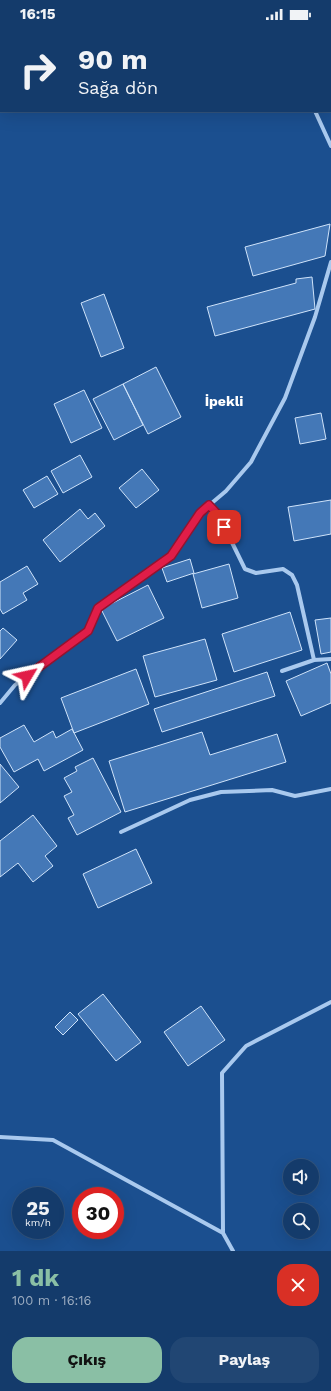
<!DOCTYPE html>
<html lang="tr">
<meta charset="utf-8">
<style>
:root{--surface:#143b6b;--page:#214673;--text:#f1f3f6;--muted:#9dadc1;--line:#33557e;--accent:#8abfa5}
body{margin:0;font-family:"Work Sans",sans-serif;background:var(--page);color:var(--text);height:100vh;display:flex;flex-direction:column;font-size:15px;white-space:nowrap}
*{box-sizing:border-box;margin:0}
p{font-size:13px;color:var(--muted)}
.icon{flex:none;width:22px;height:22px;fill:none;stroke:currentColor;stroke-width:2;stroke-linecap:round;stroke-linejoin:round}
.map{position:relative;height:1223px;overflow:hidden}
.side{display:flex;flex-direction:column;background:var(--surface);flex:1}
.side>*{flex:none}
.top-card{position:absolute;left:0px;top:0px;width:331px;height:84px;box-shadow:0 4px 16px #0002,0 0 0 1px var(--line);background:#143b6b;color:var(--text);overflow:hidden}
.tools{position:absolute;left:283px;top:1131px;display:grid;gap:8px}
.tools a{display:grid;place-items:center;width:36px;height:36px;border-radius:50%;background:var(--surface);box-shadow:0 4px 16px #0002,0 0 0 1px var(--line);font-size:20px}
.speed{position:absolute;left:12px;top:1159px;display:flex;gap:8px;font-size:20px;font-weight:700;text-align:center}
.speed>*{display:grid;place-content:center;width:52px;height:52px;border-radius:50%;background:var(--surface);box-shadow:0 4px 16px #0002,0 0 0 1px var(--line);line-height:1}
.speed small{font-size:10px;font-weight:400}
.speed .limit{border:6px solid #d22;background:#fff;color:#111}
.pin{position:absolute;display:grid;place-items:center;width:34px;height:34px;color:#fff;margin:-17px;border-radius:8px;box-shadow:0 2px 6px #0006}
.me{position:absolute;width:44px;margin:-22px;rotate:54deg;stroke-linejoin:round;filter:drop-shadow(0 0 3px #0008)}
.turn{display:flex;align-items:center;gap:14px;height:84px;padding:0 12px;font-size:18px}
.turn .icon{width:52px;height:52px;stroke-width:2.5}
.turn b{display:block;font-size:28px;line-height:34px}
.round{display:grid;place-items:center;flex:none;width:42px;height:42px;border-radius:16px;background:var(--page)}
.overview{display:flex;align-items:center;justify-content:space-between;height:68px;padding:0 12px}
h1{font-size:24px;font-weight:700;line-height:30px;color:var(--accent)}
.primary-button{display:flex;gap:8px;margin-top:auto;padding:8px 12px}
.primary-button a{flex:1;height:46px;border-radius:16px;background:var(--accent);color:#111;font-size:16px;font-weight:700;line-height:46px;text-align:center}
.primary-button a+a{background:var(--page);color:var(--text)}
.status{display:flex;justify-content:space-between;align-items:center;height:28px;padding:0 20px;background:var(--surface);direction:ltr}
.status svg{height:11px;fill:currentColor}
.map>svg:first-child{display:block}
.building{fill:#4478b7;stroke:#cfe3fa}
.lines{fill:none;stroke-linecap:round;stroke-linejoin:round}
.minor{stroke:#a9c9ee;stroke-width:4}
.route-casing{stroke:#92132f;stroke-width:10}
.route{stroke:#e11d48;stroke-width:7}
.labels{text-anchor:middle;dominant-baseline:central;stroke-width:3;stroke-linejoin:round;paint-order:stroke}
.quarter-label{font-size:14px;font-weight:bold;fill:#fff;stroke:#1b4f8f}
</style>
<div class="status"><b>16:15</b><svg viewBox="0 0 49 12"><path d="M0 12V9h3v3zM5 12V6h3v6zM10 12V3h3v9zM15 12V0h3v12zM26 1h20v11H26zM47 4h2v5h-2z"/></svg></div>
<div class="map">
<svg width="331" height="1223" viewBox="0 0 331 1223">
<rect width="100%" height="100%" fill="#1b4f8f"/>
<path class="building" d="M330 196 325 228 253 248 245 219Z
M312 249 315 281 215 308 207 279 296 255V251Z
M104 266 124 320 101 329 81 275Z
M156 339 181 389 148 406 123 356Z
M123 356 143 397 114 412 93 371Z
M84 362 102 400 71 415 54 376Z
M321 385 326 411 300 416 295 390Z
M80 427 92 449 63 465 51 443Z
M142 441 159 462 136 480 119 460Z
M47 448 58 466 34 480 23 462Z
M331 472V506L294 513 288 479Z
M80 481 88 491 95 485 105 498 60 534 43 512Z
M190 531 194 545 167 554 162 540Z
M229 536 238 570 202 580 193 546Z
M27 538 38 556 23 565 27 572 3 586 0 581V554Z
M148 557 164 590 117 613 101 581Z
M290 584 302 622 234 644 222 606Z
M331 590V624L321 626 315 592Z
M3 600 17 612 0 631V603Z
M205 611 217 652 155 669 143 628Z
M327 635 331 646V675L301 688 286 653Z
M136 641 149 676 74 705 61 670Z
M267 644 275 668 162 704 154 681Z
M24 697 34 714 53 703 56 710 72 701 83 722 44 743 38 731 14 744 0 719V710Z
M202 704 210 727 277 706 286 734 125 784 109 733Z
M93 730 121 784 77 807 68 790 74 787 64 768 72 764 64 750 77 743 75 739Z
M0 736 19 759 0 775Z
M33 787 57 818 45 828 53 838 33 854 18 835 0 849V813Z
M136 821 152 855 98 880 83 846Z
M103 966 141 1014 116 1033 78 986Z
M201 978 225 1012 188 1038 164 1004Z
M70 984 78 992 63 1007 55 999Z"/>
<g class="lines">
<path class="minor" d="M284 0V1
M315 83 331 118
M209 477 219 488 245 541 256 545 283 541 292 547 297 557 314 632
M282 643 314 632 331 631
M0 675 15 657 88 603 98 580 171 528 200 485 226 463 251 434 285 370 315 289 331 234
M121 804 190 772 221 764 272 762 295 768 331 761
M0 1109 53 1112 223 1205
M233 1223 223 1205 222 1045 246 1018 331 974"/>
</g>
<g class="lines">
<defs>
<path id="route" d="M27 648 88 603 98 580 171 528 200 485 209 477 219 488 224 499"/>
</defs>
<use href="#route" class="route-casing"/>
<use href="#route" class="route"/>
</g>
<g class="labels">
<g class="quarter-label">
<text x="224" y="373">İpekli</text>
</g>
</g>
</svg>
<div class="tools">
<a><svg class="icon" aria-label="sound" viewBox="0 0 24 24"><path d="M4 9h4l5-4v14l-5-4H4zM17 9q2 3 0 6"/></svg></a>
<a><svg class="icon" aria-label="search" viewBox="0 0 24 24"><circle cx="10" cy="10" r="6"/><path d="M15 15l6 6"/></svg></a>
</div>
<div class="speed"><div>25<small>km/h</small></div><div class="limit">30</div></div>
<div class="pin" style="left:224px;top:499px;background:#d93025"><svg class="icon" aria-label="arrive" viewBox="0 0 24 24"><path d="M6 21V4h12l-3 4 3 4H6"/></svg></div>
<svg class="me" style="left:27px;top:648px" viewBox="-20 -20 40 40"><path d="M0-17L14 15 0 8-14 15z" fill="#e11d48" stroke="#fff" stroke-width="4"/></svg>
<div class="top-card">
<div class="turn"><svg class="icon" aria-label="right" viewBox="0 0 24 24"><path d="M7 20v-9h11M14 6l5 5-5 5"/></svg><div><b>90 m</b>Sağa dön</div></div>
</div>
</div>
<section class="side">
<div class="overview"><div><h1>1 dk</h1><p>100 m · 16:16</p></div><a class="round" style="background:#d93025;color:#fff"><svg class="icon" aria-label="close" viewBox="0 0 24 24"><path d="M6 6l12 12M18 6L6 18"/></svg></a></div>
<div class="primary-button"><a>Çıkış</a><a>Paylaş</a></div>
</section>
